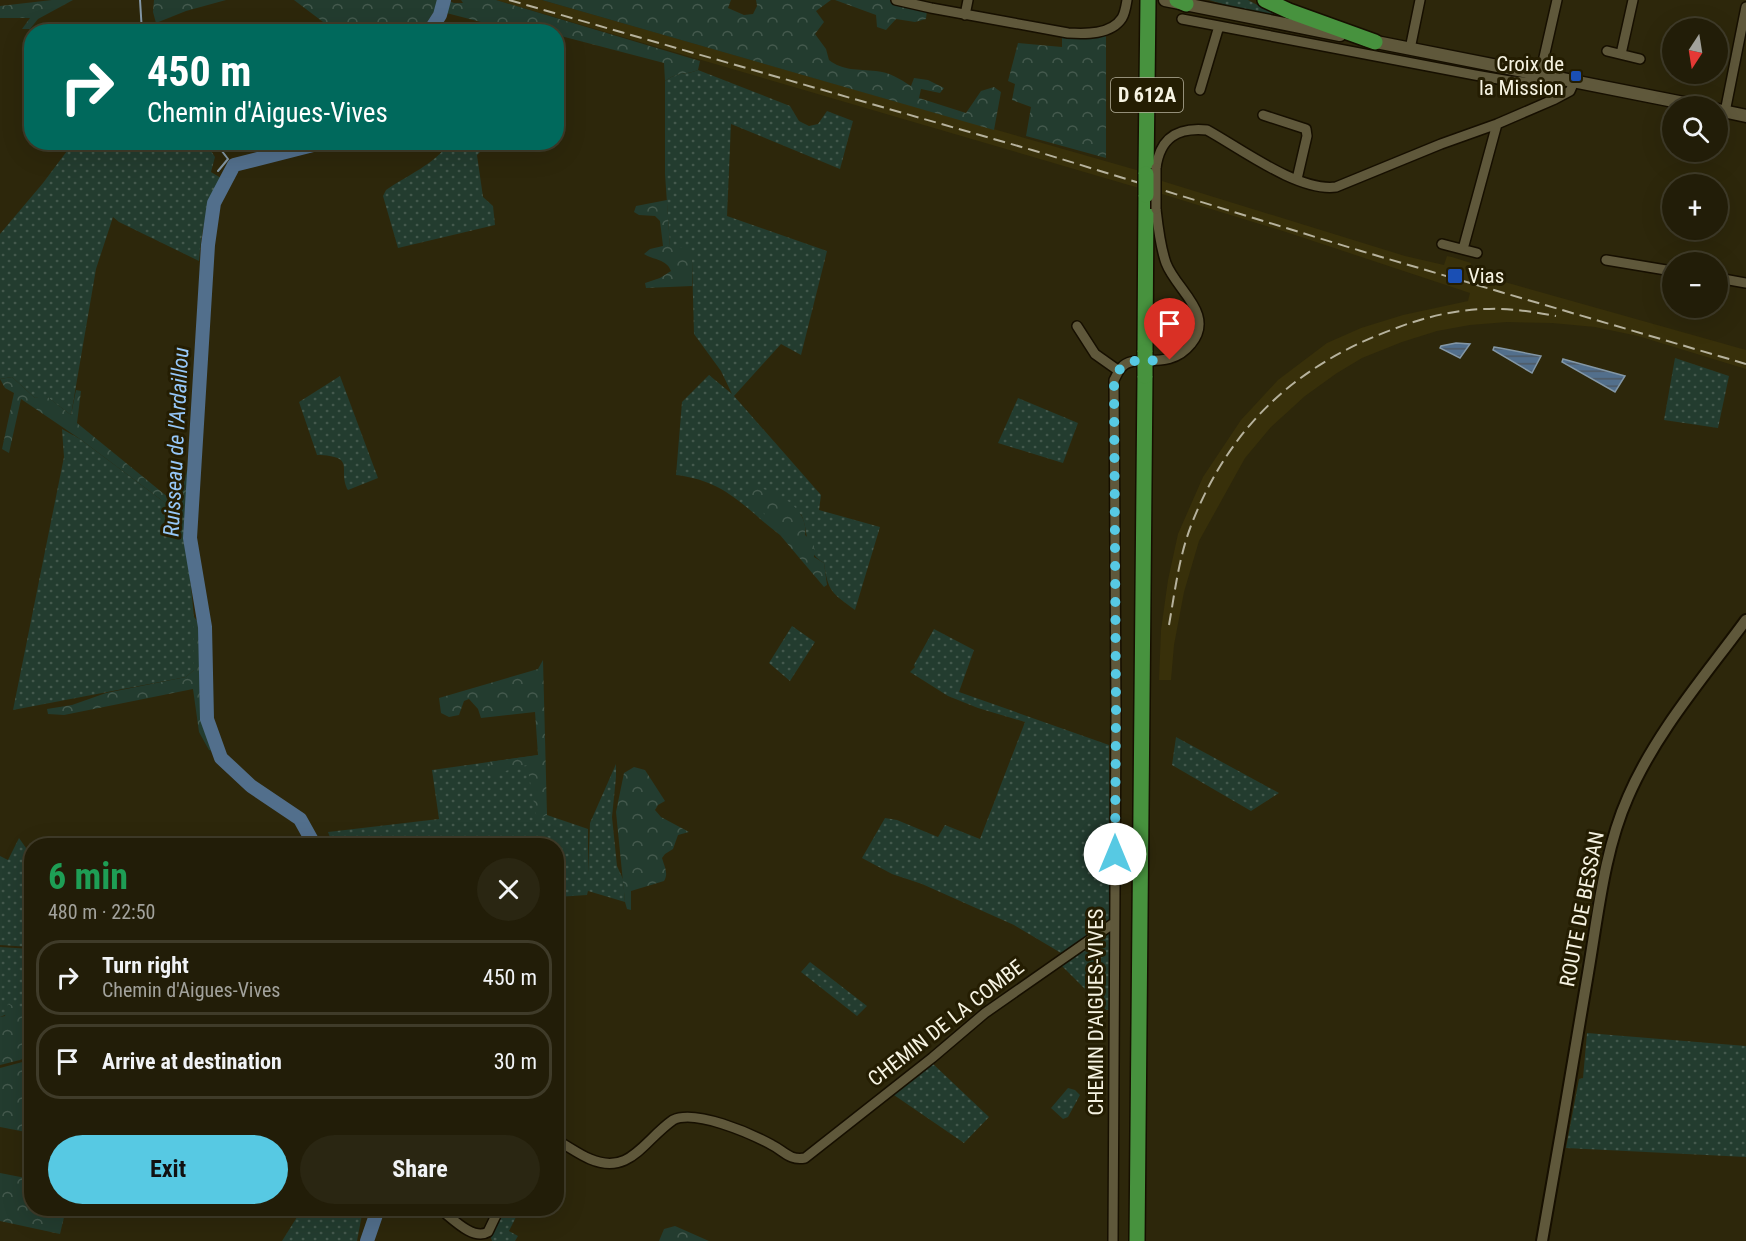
<!DOCTYPE html>
<meta charset="utf-8">
<style>
:root{--surface:#221d08;--page:#2a2612;--text:#f1f3f6;--muted:#a2a29c;--line:#3f3b29;--accent:#57c9e3}
body{margin:0;font-family:"Roboto Condensed",sans-serif;background:var(--page);color:var(--text);height:100vh;display:flex;flex-direction:column;font-size:22px;white-space:nowrap}
*{box-sizing:border-box;margin:0}
p{font-size:20px;color:var(--muted)}
.icon{flex:none;width:33px;height:33px;fill:none;stroke:currentColor;stroke-width:2;stroke-linecap:round;stroke-linejoin:round}
.map{position:relative;flex:1;overflow:hidden}
.details{position:absolute;left:24px;top:838px;width:540px;height:378px;display:flex;flex-direction:column;background:var(--surface);border-radius:24px;box-shadow:0 6px 24px #0002,0 0 0 2px var(--line)}
.details>*{flex:none}
.top-card{position:absolute;left:24px;top:24px;width:540px;height:126px;border-radius:24px;box-shadow:0 6px 24px #0002,0 0 0 2px var(--line);background:#00695c;color:#fff;overflow:hidden}
.needle{width:39px;rotate:192deg}
.tools{position:absolute;left:1662px;top:18px;display:grid;gap:12px}
.tools a{display:grid;place-items:center;width:66px;height:66px;border-radius:50%;background:var(--surface);box-shadow:0 6px 24px #0002,0 0 0 2px var(--line);font-size:30px}
.pin{position:absolute;display:grid;place-items:center;width:51px;height:51px;color:#fff;margin:-62px -26px;border-radius:50% 50% 50% 0;rotate:-45deg;box-shadow:0 0 6px #0007}
.pin .icon{rotate:45deg}
.me{position:absolute;width:66px;margin:-33px;rotate:0deg;stroke-linejoin:round;filter:drop-shadow(0 0 4px #0008)}
.turn{display:flex;align-items:center;gap:21px;height:126px;padding:0 24px;font-size:27px}
.turn .icon{width:78px;height:78px;stroke-width:2.5}
.turn b{display:block;font-size:42px;line-height:51px}
.round{display:grid;place-items:center;flex:none;width:63px;height:63px;border-radius:32px;background:var(--page)}
.summary{display:flex;align-items:center;justify-content:space-between;height:102px;padding:0 24px}
h1{font-size:36px;font-weight:700;line-height:45px;color:#1e9e55}
.primary-button{display:flex;gap:12px;margin-top:auto;padding:12px 24px}
.primary-button a{flex:1;height:69px;border-radius:36px;background:var(--accent);color:#111;font-size:24px;font-weight:700;line-height:69px;text-align:center}
.primary-button a+a{background:var(--page);color:var(--text)}
ul{padding:0;list-style:none}
li{display:flex;align-items:center;gap:18px;height:75px;margin:0 12px 9px;padding:0 12px;border:3px solid var(--line);border-radius:24px}
li div{flex:1}
li b{display:block;font-size:22px}
li em{font-style:normal}
.map>svg:first-child{display:block}
.built{fill:#38300a}
.grass{fill:url(#grass-dots)}
.forest{fill:url(#forest-crowns)}
.water{fill:url(#water-rules);stroke:#8397a6;stroke-width:1.5}
.lines{fill:none;stroke-linecap:round;stroke-linejoin:round}
.stream{stroke:#8397a6;stroke-width:2}
.river{stroke:#526f8c;stroke-width:14}
.minor-casing{stroke:#160f00;stroke-width:12}
.tertiary-casing{stroke:#160f00;stroke-width:14}
.secondary-casing{stroke:#160f00;stroke-width:15}
.trunk-casing{stroke:#160f00;stroke-width:18}
.minor{stroke:#5f583b;stroke-width:9}
.tertiary{stroke:#5f583b;stroke-width:10}
.secondary{stroke:#5f583b;stroke-width:12}
.trunk{stroke:#47923e;stroke-width:15}
.rail{stroke:#b6b29d;stroke-width:2;stroke-dasharray:12 6;stroke-linecap:butt}
.minor-bridge-casing{stroke:#160f00;stroke-width:12;stroke-linecap:butt}
.trunk-bridge-casing{stroke:#160f00;stroke-width:18;stroke-linecap:butt}
.minor-bridge{stroke:#5f583b;stroke-width:9}
.trunk-bridge{stroke:#47923e;stroke-width:15}
.route{stroke:#57c9e3;stroke-width:10;stroke-dasharray:0 18}
.transit-dot{fill:#1a4fb4;stroke:#241d02;stroke-width:2}
.labels{text-anchor:middle;dominant-baseline:central;stroke-width:6;stroke-linejoin:round;paint-order:stroke}
.shield{fill:#241d02;stroke:#b7b39f;stroke-width:1.5}
.shield-label{font-size:20px;font-weight:bold;fill:#f6f3e2}
.poi-label{font-size:21px;fill:#f6f3e2;stroke:#241d02;text-anchor:end}
.street-label{font-size:21px;fill:#f6f3e2;stroke:#241d02}
.water-label{font-size:22px;font-style:italic;fill:#97c8f9;stroke:#241d02}
</style>
<div class="map">
<svg width="1746" height="1241" viewBox="0 0 1746 1241">
<defs>
<pattern id="grass-dots" width="8" height="8" patternUnits="userSpaceOnUse" patternTransform="scale(1.5)"><rect width="8" height="8" fill="#233c2f"/><path d="M2 2h.1M6 6h.1" fill="none" stroke="#44594d" stroke-width="1.8" stroke-linecap="round"/></pattern>
<pattern id="forest-crowns" width="20" height="18" patternUnits="userSpaceOnUse" patternTransform="scale(1.5)"><rect width="20" height="18" fill="#233c2f"/><path d="M2 6a3 3 0 1 1 6 0M12 15a3 3 0 1 1 6 0" fill="none" stroke="#44594d"/></pattern>
<pattern id="water-rules" width="6" height="5" patternUnits="userSpaceOnUse" patternTransform="scale(1.5)"><rect width="6" height="5" fill="#526f8c"/><path d="M0 2.5h6" fill="none" stroke="#4e5a64"/></pattern>
</defs>
<rect width="100%" height="100%" fill="#2d270b"/>
<path class="built" d="M496 0H542L1140 171 1139 188Z
M1162 181 1405 256 1444 265 1447 256 1452 257 1471 263 1469 272 1746 350V369L1638 336 1595 327 1552 323 1507 322 1470 325 1437 331 1402 342 1362 358 1337 373 1305 396 1271 427 1245 458 1199 541 1184 592 1174 645 1171 680H1159L1161 630 1168 580 1178 534 1203 477 1241 420 1278 380 1327 343 1361 328 1403 315 1468 301 1470 293 1286 232 1162 194Z"/>
<path class="grass" d="M1209 0H1248L1278 16 1240 9Z
M698 70 790 106 799 121 809 126 818 124 827 111 853 121 840 169 731 124 727 216 827 251 801 355 781 344 734 396 821 495 819 510 880 527 855 610C832 593 828 592 824 563 802 550 810 533 801 514H765V523C735 497 717 480 676 475L682 402 709 375 732 394 721 371 694 334 692 261 670 247 665 174V81C679 71 683 76 698 70Z
M73 143H206L215 157 211 172 221 178C206 210 202 226 199 261L119 222 113 217 96 269 71 415 46 396 35 398 12 377 0 379V234L43 183Z
M449 143H482L483 149 477 155 483 197 493 206 495 225 398 248 383 196 386 190C406 176 435 164 449 143Z
M1675 358 1729 376 1718 428 1664 420Z
M340 376 378 478 348 490C337 470 358 456 317 455L299 402Z
M1018 398 1078 423 1063 463 998 443Z
M62 429 80 439 184 517 194 617V670L186 677 13 710 64 457Z
M792 626 815 642 790 681 769 663Z
M934 629 974 650 959 692 1109 745 1110 921 1069 951 1061 953 1014 925 922 884 892 874 862 858 885 818 897 820 938 837 945 825 980 839 1025 722 978 708 948 696 910 672 915 667 914 665Z
M1176 737 1279 793 1251 811 1172 765Z
M539 755 547 815 588 829V873L590 823 616 764V777L612 817 617 866 623 879 625 902 588 891 587 895 557 897 556 846H333L328 832 439 819 432 770Z
M19 838 31 855V947L0 945V856L8 860Z
M1104 932H1109L1111 935 1109 1010H1106L1060 964Z
M0 947 31 949V1011L22 1008 0 1017Z
M810 962 867 1006 857 1016 801 972Z
M1587 1033 1746 1046V1157L1566 1148 1579 1079 1583 1078Z
M931 1062 989 1117 964 1143 891 1093Z
M1068 1088 1075 1090 1080 1095 1068 1117 1063 1119 1051 1108Z
M302 1209H363L357 1241H282Z
M504 1209H520L509 1231 518 1236 515 1241H492L490 1235Z"/>
<path class="forest" d="M52 0H73L38 19 30 29H22L30 18H0V6Z
M154 0H226L186 11 156 23 153 12Z
M294 0H447L454 3H463L461 0H496L700 61 698 70C683 76 679 71 665 81L664 63 557 35 556 32C537 32 519 23 500 27L435 10 421 31H335Z
M542 0H731L728 8 744 15 753 14 757 6 756 0H831L816 11 824 22 815 34 826 49 829 60C843 71 858 69 876 71 889 72 900 79 911 86L914 78 928 80 944 88 940 93 921 89 919 98 966 113 981 91 994 87 1001 92 994 130Z
M835 0H891L927 10 926 19 915 22 896 19 886 30 877 27 876 15Z
M1106 35V158L1026 136 1031 107 1012 100 1015 84 1008 81 1018 43 1062 47V36L1085 39Z
M667 200 670 247 688 248 692 261V286L646 288 645 283 660 278 671 271C667 259 653 260 644 254L650 249 663 246 660 221 655 216 639 215 634 212 636 206Z
M12 377 35 398 45 395 71 415 76 390 81 391 77 423 169 498 180 499 192 450 185 525 184 517 80 439 21 399 9 453 2 449 14 393 5 388 0 379Z
M751 486C775 490 809 507 805 535L814 543V557L824 563 827 585 824 587 780 535 765 523V514L748 501Z
M194 617 199 623 203 727 212 751 209 750 199 732 193 689 64 715 48 714 47 709 72 705 106 693 186 677 194 670Z
M543 660 547 815 537 819 527 765 491 775 489 762 538 755 535 712 481 718 478 709 469 699 464 701 459 715 449 717 441 713 439 698 538 669Z
M634 767 645 770 665 801 658 805 655 810 661 817 689 832 678 835 673 849 665 854 662 858C664 866 669 873 664 881L631 891V910L627 909 625 902 616 812 624 773Z
M8 1004 31 1011V1055L20 1060 0 1065V1017L5 1016Z
M30 1060 31 1062V1075L25 1078 31 1080V1133L0 1127V1068Z
M0 1173 31 1179 32 1209H66L60 1234 0 1221Z
M675 1226 709 1241H659L664 1229Z"/>
<path class="water" d="M1456 343 1470 344 1460 358 1440 348 1441 346Z
M1494 347 1500 348 1541 356 1532 373 1493 350Z
M1563 359 1625 376 1615 392 1562 362Z"/>
<g class="lines">
<path class="stream" d="M140 0 142 32
M215 142 228 159 218 171"/>
<path class="river" d="M429 32 440 15 444 0
M315 846 300 819 251 786 221 758 207 719 205 627 190 538 208 245 214 203 234 165 325 142
M367 1241 378 1209"/>
<defs>
<path id="minor" d="M896 0 931 8 1068 33C1085 34 1111 35 1122 18 1125 13 1126 6 1127 0
M965 15 968 0
M1182 19 1475 75 1510 81 1542 83 1547 86 1555 99
M1410 49 1420 0
M1607 51 1640 59
M1621 54 1633 0
M1540 75 1557 0
M1200 90 1219 26
M1725 112 1746 7
M1263 115 1306 129 1307 136 1297 179
M1156 168C1160 138 1177 127 1207 130 1240 148 1298 192 1336 187L1441 144 1497 124 1555 99 1570 91 1574 82
M1442 244 1477 253
M1463 249 1497 124
M1606 260 1672 271
M1718 278 1746 283
M1077 326 1095 354 1119 371
M556 1140C568 1146 578 1154 590 1159 630 1176 643 1141 673 1120 695 1109 750 1133 772 1145 784 1151 790 1161 805 1158L932 1058 985 1013 1114 923
M440 1209C452 1218 473 1241 488 1232L499 1209
M1113 1241 1116 711 1114 380C1116 377 1118 371 1121 368 1134 351 1168 373 1191 344 1216 314 1176 290 1166 263 1160 246 1158 227 1156 209"/>
<path id="tertiary" d="M1542 1241C1558 1152 1573 1062 1588 973 1598 915 1604 851 1628 797 1656 732 1705 676 1746 620"/>
<path id="secondary" d="M1165 0 1340 35
M1366 40 1699 106
M1718 110 1746 116"/>
<path id="trunk" d="M1177 0 1186 4
M1265 0 1289 11 1375 42
M1146 174 1148 0
M1145 352 1146 195
M1137 1241 1145 376"/>
</defs>
<use href="#minor" class="minor-casing"/>
<use href="#tertiary" class="tertiary-casing"/>
<use href="#secondary" class="secondary-casing"/>
<use href="#trunk" class="trunk-casing"/>
<use href="#minor" class="minor"/>
<use href="#tertiary" class="tertiary"/>
<use href="#secondary" class="secondary"/>
<use href="#trunk" class="trunk"/>
<path class="rail" d="M509 0 1032 150 1361 251 1746 364
M1169 625C1175 591 1179 556 1192 523 1230 427 1295 366 1391 330 1422 318 1455 309 1489 309 1511 308 1534 312 1556 316"/>
<defs>
<path id="minor-bridge" d="M1156 209V168"/>
<path id="trunk-bridge" d="M1146 195V174
M1145 376V352"/>
</defs>
<use href="#minor-bridge" class="minor-bridge-casing"/>
<use href="#trunk-bridge" class="trunk-bridge-casing"/>
<use href="#minor-bridge" class="minor-bridge"/>
<use href="#trunk-bridge" class="trunk-bridge"/>
</g>
<g class="lines">
<path class="route" d="M1115 854 1116 711 1114 380 1121 367 1132 361 1170 360"/>
</g>
<g class="transit-dot">
<rect x="1570" y="70" width="12" height="12" rx="3"/>
<rect x="1447" y="268" width="16" height="16" rx="3"/>
</g>
<g class="labels">
<rect class="shield" x="1111" y="78" width="72" height="34" rx="4.5"/>
<g class="shield-label">
<text x="1147" y="95">D 612A</text>
</g>
<g class="poi-label">
<text x="1564" y="64">Croix de<tspan x="1564" dy="24">la Mission</tspan></text>
<text x="1468" y="276" text-anchor="start">Vias</text>
</g>
<g class="street-label">
<text transform="translate(1582 909) rotate(-79)">ROUTE DE BESSAN</text>
<text transform="translate(1096 1012) rotate(-90)">CHEMIN D'AIGUES-VIVES</text>
<text transform="translate(946 1023) rotate(-38)">CHEMIN DE LA COMBE</text>
</g>
<g class="water-label">
<text transform="translate(176 442) rotate(-87)">Ruisseau de l'Ardaillou</text>
</g>
</g>
</svg>
<div class="tools">
<a><svg class="needle" viewBox="-14 -14 28 28"><path d="M0-13l5 13h-10z" fill="#e53935"/><path d="M0 13l5-13h-10z" fill="#a2a29c"/></svg></a>
<a><svg class="icon" aria-label="search" viewBox="0 0 24 24"><circle cx="10" cy="10" r="6"/><path d="M15 15l6 6"/></svg></a>
<a>+</a>
<a>−</a>
</div>
<div class="pin" style="left:1170px;top:360px;background:#d93025"><svg class="icon" aria-label="arrive" viewBox="0 0 24 24"><path d="M6 21V4h12l-3 4 3 4H6"/></svg></div>
<svg class="me" style="left:1115px;top:854px" viewBox="-20 -20 40 40"><circle r="19" fill="#fff"/><path d="M0-13L10 11 0 6-10 11z" fill="#57c9e3"/></svg>
<div class="top-card">
<div class="turn"><svg class="icon" aria-label="right" viewBox="0 0 24 24"><path d="M7 20v-9h11M14 6l5 5-5 5"/></svg><div><b>450 m</b>Chemin d'Aigues-Vives</div></div>
</div>
<section class="details">
<div class="summary"><div><h1>6 min</h1><p>480 m · 22:50</p></div><a class="round"><svg class="icon" aria-label="close" viewBox="0 0 24 24"><path d="M6 6l12 12M18 6L6 18"/></svg></a></div>
<ul>
<li><svg class="icon" aria-label="right" viewBox="0 0 24 24"><path d="M7 20v-9h11M14 6l5 5-5 5"/></svg><div><b>Turn right</b><p>Chemin d'Aigues-Vives</p></div><em>450 m</em></li>
<li><svg class="icon" aria-label="arrive" viewBox="0 0 24 24"><path d="M6 21V4h12l-3 4 3 4H6"/></svg><div><b>Arrive at destination</b></div><em>30 m</em></li>
</ul>
<div class="primary-button"><a>Exit</a><a>Share</a></div>
</section>
</div>
